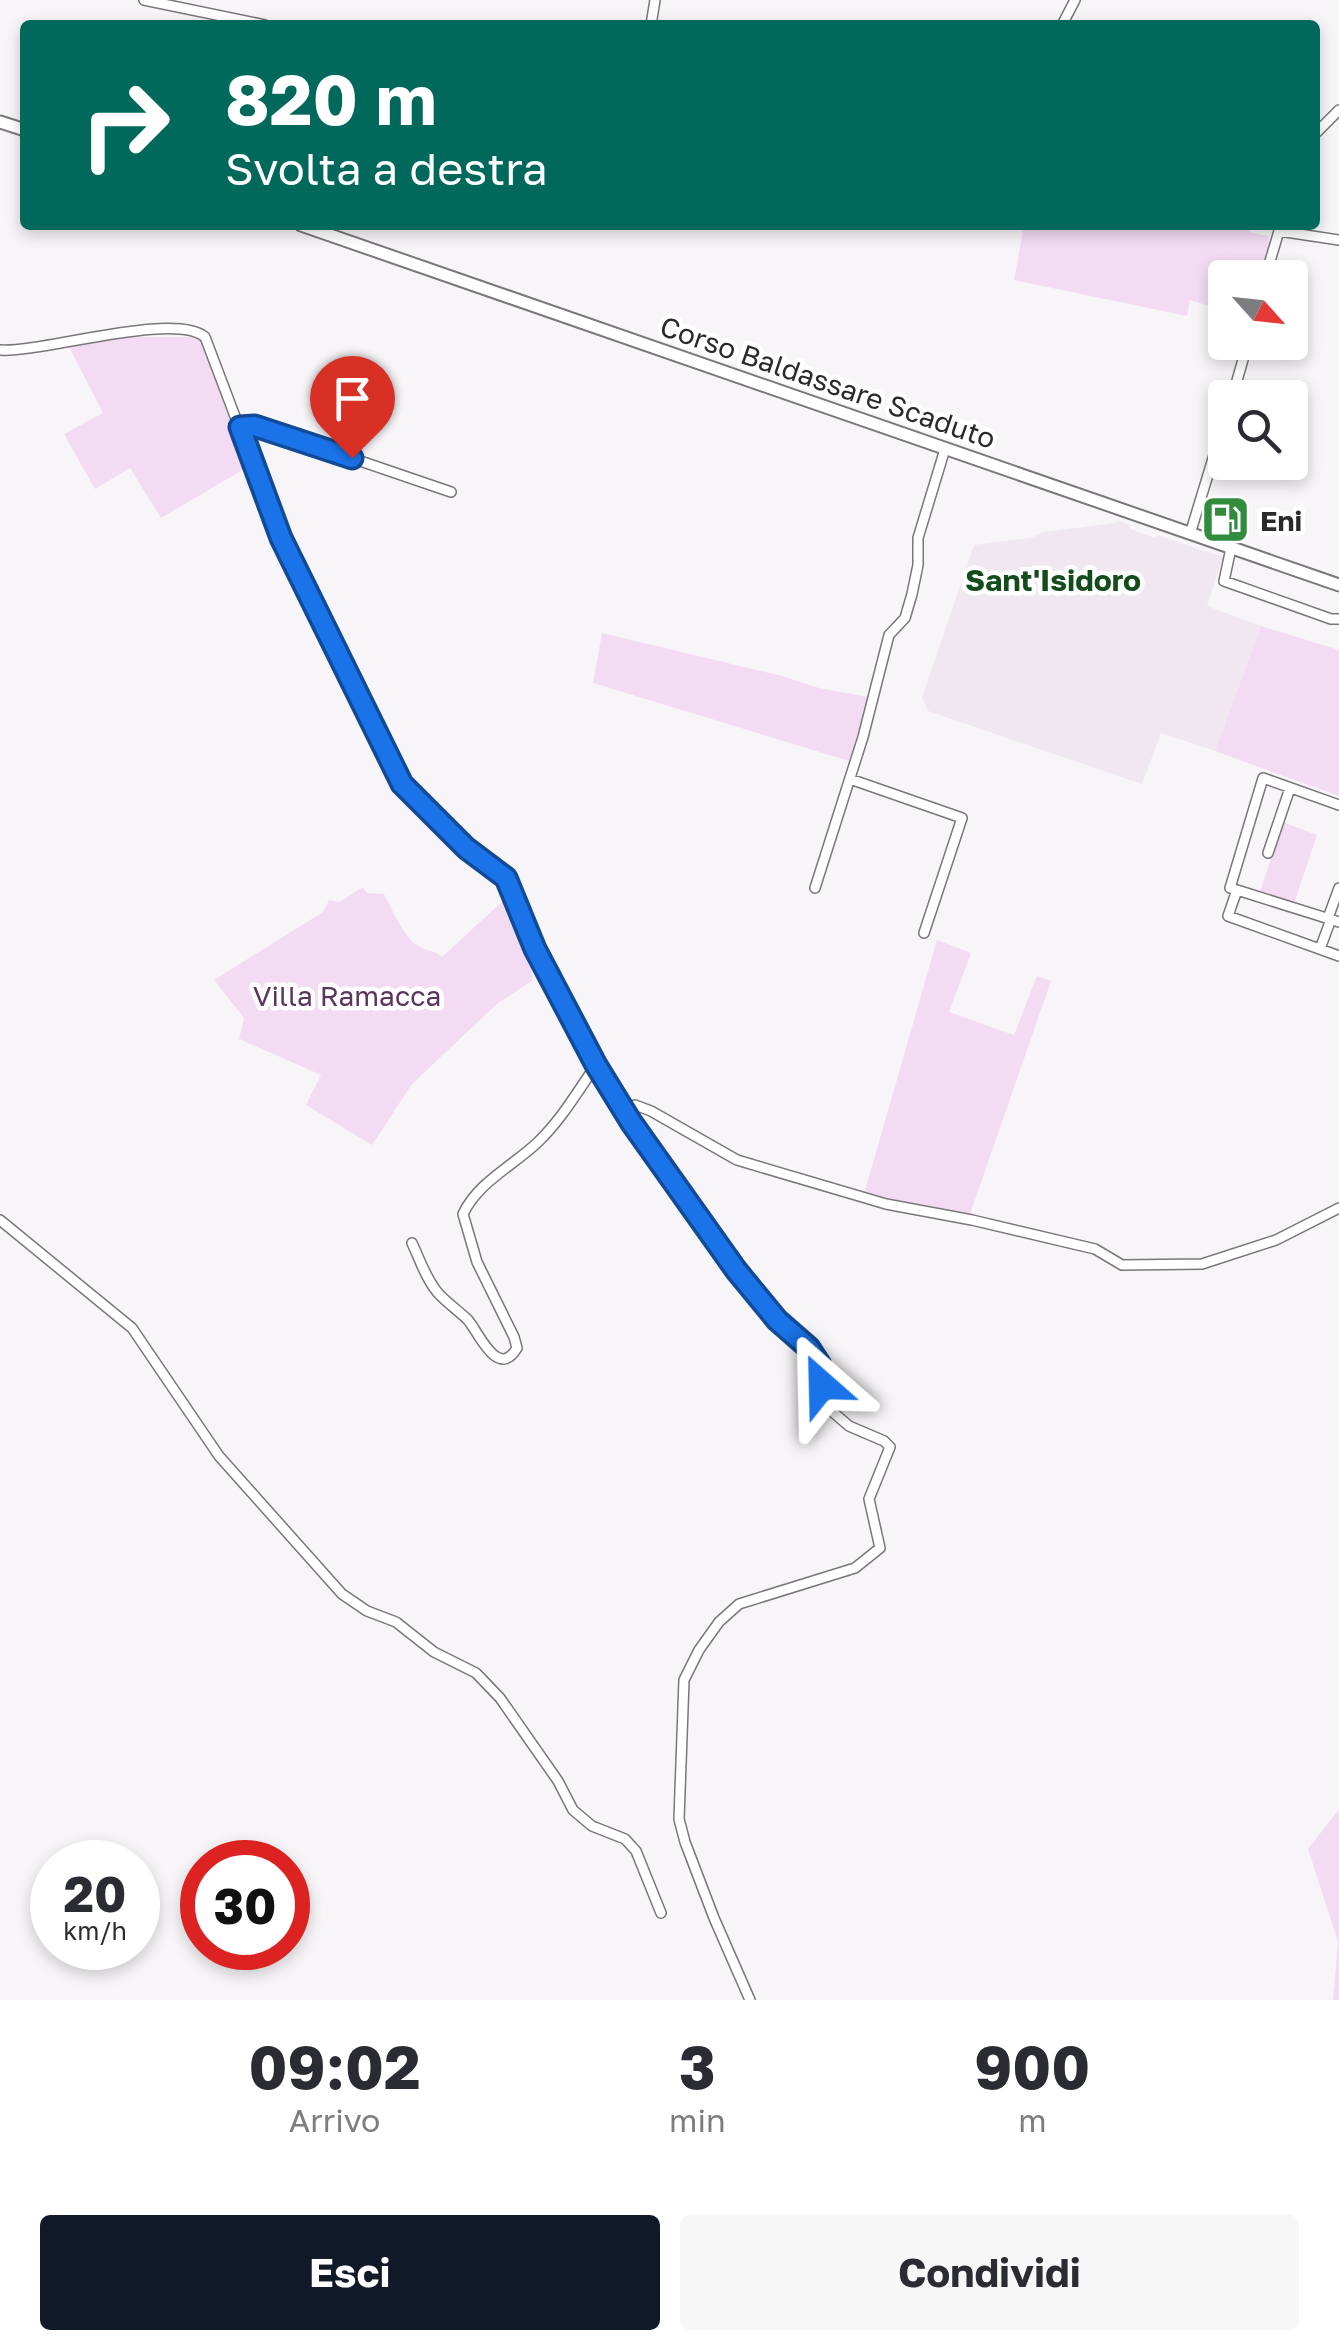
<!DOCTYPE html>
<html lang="it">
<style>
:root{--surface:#fff;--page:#f7f7f7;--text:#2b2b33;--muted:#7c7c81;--accent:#111827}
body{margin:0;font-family:"Golos Text",sans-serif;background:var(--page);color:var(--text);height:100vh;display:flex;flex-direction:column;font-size:38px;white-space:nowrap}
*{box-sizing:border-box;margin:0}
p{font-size:32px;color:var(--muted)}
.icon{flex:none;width:55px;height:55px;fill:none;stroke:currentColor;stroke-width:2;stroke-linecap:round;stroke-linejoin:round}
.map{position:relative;height:2000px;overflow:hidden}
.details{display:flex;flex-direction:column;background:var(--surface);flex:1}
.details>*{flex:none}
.hud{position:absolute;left:20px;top:20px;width:1300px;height:210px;border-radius:10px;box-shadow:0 5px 15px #0003;background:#00695c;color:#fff;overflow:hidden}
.needle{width:65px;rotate:117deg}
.buttons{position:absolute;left:1208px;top:260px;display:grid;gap:20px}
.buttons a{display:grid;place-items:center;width:100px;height:100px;border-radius:10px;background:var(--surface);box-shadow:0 5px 15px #0003;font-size:50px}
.speed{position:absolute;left:30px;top:1840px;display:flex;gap:20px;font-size:50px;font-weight:700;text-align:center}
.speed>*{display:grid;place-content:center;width:130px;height:130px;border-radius:50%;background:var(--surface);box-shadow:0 5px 15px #0003;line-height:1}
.speed small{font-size:25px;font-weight:400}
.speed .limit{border:15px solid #d22;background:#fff;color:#111}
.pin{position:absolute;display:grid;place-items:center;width:85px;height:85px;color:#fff;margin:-102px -42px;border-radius:50% 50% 50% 0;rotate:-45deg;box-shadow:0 0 10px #0007}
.pin .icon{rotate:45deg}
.me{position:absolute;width:110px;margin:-55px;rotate:335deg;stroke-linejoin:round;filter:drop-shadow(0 0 8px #0008)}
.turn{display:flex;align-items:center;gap:35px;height:210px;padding:0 40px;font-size:45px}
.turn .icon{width:130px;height:130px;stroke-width:2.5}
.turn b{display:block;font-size:70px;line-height:85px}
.eta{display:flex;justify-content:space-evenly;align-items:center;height:170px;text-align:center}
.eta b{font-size:60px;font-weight:700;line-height:70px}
.button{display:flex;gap:20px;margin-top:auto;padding:20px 40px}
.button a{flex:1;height:115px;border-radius:10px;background:var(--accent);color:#fff;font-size:40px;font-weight:700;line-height:115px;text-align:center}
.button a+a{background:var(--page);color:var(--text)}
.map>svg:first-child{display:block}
.built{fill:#f1e7f1}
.green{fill:#f3dcf3}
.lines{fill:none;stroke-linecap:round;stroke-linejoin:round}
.minor-casing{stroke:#7a777a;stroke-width:12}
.tertiary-casing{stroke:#7a777a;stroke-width:15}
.minor{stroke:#fff;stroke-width:9}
.tertiary{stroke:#fff;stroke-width:11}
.route-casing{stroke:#114b97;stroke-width:25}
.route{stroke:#1a73e8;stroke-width:18}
.labels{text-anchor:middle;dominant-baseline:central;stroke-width:9;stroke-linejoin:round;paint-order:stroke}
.street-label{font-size:28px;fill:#2b2a2b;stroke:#fff}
.poi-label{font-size:28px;font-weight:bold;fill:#2b2a2b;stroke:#fff;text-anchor:start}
.park-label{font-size:28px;fill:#5c345e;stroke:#fff}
.neighbourhood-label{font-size:30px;font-weight:bold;fill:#124d1b;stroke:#fff}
</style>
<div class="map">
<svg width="1339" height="2000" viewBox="0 0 1339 2000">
<rect width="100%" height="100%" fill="#f8f5f8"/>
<path class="built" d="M1117 520 1131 525 1130 529 1155 538 1157 535 1223 557 1207 606 1261 626 1215 751 1161 733 1142 784 928 711 922 698 974 545 1031 538 1043 532 1116 523Z"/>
<path class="green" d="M1024 225H1250L1249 232 1268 236 1269 247 1261 277 1225 278V311L1190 300 1187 316 1014 280Z
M119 337H198L203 341 246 468 161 518 130 468 95 489 64 434 103 413 68 345Z
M1261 626 1339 650V796L1215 751Z
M602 633 782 676 819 688 869 697 849 761 593 683Z
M1283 822 1317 835 1293 906 1259 895Z
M363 887 367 893 384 894C393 910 405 941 420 947 428 952 433 949 442 957L507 897 530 944 532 981 498 1003 412 1084 372 1145 306 1105 321 1075 239 1039 244 1018 214 980 323 912 329 900 339 902Z
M937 940 971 953 949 1012 1014 1035 1037 976 1051 981 969 1217 910 1208 864 1194Z
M1339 1809V2000H1333L1338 1942 1308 1849Z"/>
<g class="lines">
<defs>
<path id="minor" d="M144 0 265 25
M651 25 655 0
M1062 25 1075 0
M1315 134 1339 110
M1279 231 1339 240
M1265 278 1279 231
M0 350C41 353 175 311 205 337L281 538 402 785 465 848 505 879 535 949 596 1065 631 1123 736 1270 777 1320 809 1348 820 1365 827 1407 849 1426 884 1441 890 1447 869 1499 880 1548 855 1568 739 1604 719 1622 699 1650 684 1680 679 1819 685 1842 714 1918 750 2000
M1232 398 1248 342
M239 427 255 425 451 492
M1190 534 1225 419
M1231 548 1224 581 1331 619H1339
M850 779 962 818 924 933
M1339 805 1263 778 1230 888 1237 890 1228 916 1339 956
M1268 853 1290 788
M815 888 863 737 889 635 905 618 912 594 918 565V538L945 449
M1237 890 1339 922
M1328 918 1339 888
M1320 949 1331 919
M624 1110 635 1105 651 1111 737 1160 886 1204 972 1220 1095 1249 1122 1265 1202 1264 1276 1240 1339 1208
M0 1220 132 1328 219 1456 342 1594 367 1611 396 1622 434 1652 476 1673 500 1698 558 1781 573 1810 592 1826 625 1839 636 1851 661 1913
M412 1243C420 1260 426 1279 438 1293 447 1303 459 1311 468 1320 479 1333 498 1380 517 1348L514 1337 477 1262 463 1214C478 1182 513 1166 538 1142 561 1120 578 1091 596 1065"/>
<path id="tertiary" d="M0 122 25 130
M301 225 1339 585"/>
</defs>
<use href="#minor" class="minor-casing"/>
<use href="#tertiary" class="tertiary-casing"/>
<use href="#minor" class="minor"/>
<use href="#tertiary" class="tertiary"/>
</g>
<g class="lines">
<defs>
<path id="route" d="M352 458 255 426 240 427 281 538 402 784 466 848 506 878 535 949 596 1065 631 1122 736 1270 777 1320 809 1348 820 1365 822 1385"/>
</defs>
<use href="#route" class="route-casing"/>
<use href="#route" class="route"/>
</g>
<defs>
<symbol id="fuel-square" viewBox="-11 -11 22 22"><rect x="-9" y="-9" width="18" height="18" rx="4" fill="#318c3d" stroke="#fff"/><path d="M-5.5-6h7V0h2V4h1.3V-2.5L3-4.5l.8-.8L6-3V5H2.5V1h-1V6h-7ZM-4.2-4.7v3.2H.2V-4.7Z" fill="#fff"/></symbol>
</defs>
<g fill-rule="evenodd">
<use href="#fuel-square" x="1198" y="492" width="55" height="55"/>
</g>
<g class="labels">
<g class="street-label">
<text transform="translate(828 382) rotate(19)">Corso Baldassare Scaduto</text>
</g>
<g class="poi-label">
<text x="1260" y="520">Eni</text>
</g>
<g class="park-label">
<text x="347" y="995">Villa Ramacca</text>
</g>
<g class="neighbourhood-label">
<text x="1053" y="580">Sant'Isidoro</text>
</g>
</g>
</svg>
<div class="buttons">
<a><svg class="needle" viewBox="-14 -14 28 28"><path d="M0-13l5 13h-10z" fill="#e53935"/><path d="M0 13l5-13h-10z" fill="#7c7c81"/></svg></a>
<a><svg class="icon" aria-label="search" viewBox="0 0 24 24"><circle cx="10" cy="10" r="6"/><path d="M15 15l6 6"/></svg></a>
</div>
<div class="speed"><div>20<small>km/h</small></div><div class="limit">30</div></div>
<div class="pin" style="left:352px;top:458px;background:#d93025"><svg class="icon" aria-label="arrive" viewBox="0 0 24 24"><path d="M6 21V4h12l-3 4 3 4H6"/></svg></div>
<svg class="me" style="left:822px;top:1385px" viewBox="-20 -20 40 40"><path d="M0-17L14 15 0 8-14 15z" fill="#1a73e8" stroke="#fff" stroke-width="4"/></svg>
<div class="hud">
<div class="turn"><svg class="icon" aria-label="right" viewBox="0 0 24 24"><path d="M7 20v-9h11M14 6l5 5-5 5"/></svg><div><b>820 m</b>Svolta a destra</div></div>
</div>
</div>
<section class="details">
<div class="eta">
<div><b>09:02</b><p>Arrivo</p></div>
<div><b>3</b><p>min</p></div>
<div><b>900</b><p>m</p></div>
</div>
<div class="button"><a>Esci</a><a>Condividi</a></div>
</section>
